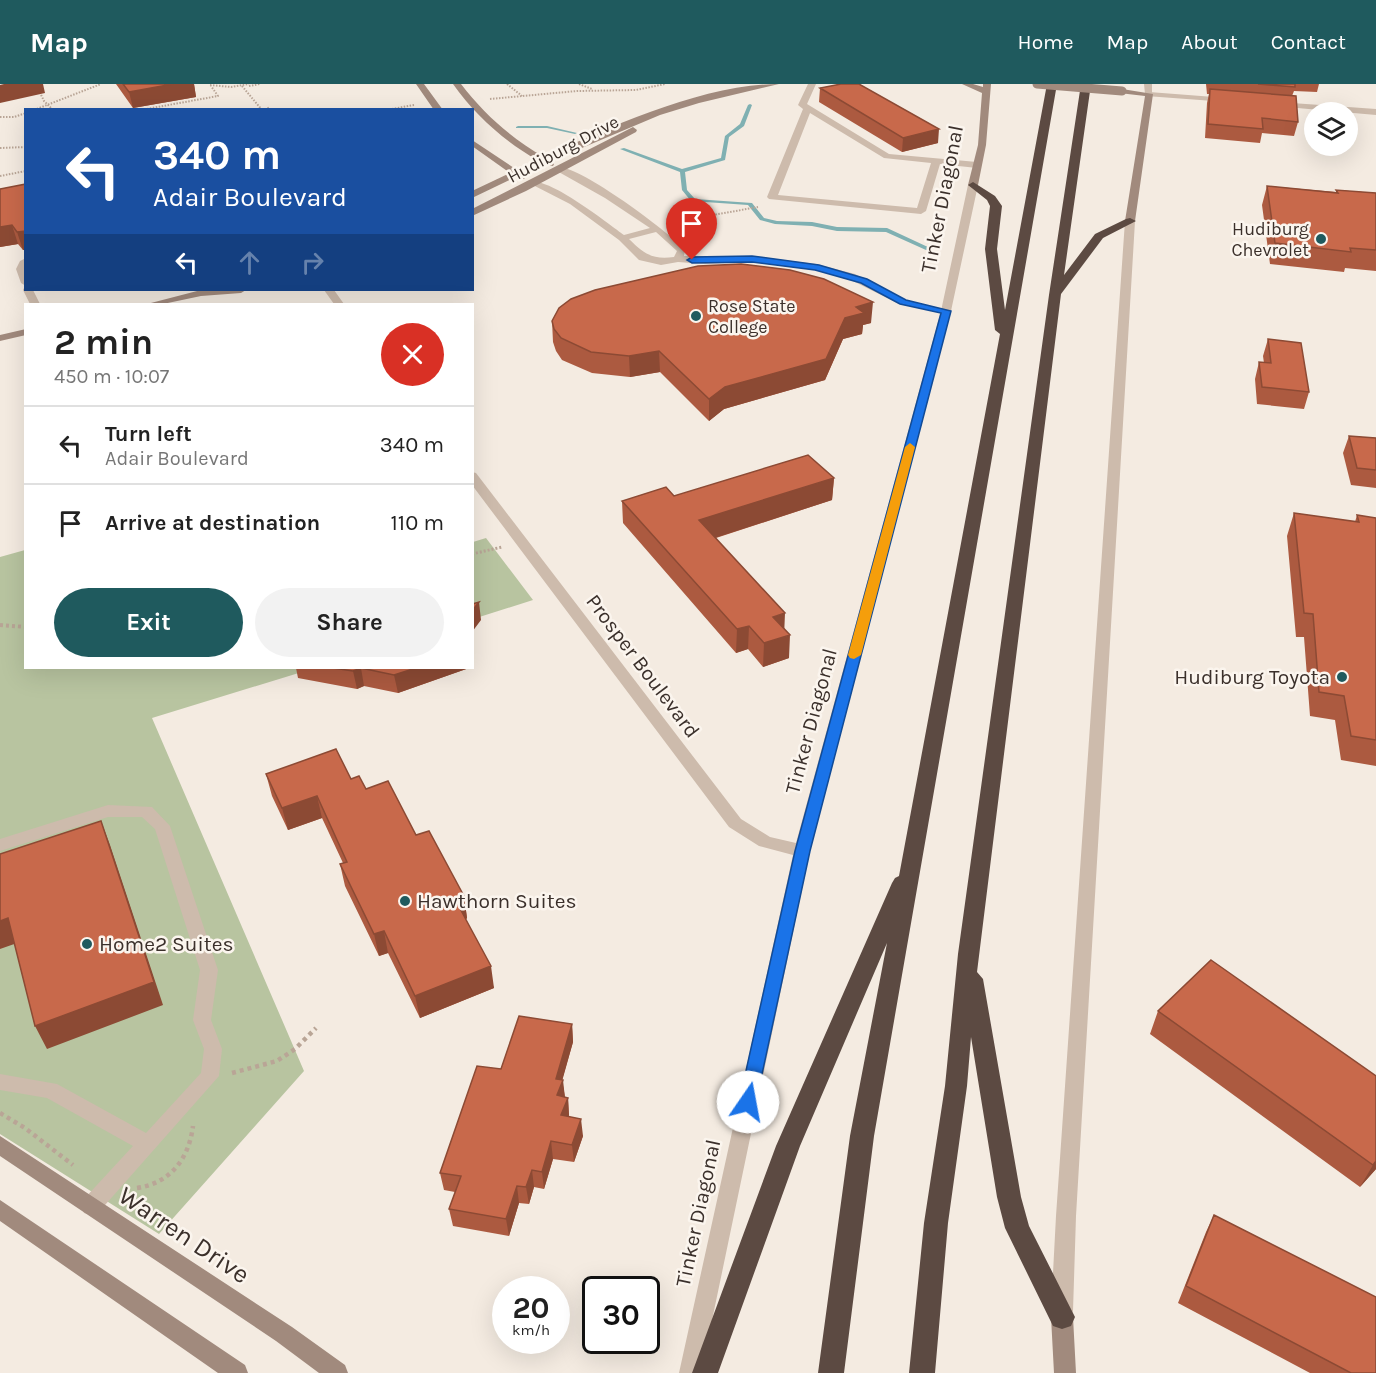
<!DOCTYPE html>
<meta charset="utf-8">
<style>
:root{--surface:#fff;--page:#f2f2f2;--text:#222;--muted:#767676;--line:#e0e0e0;--accent:#1f5a5e}
body{margin:0;font-family:Karla,sans-serif;background:var(--page);color:var(--text);height:100vh;display:flex;flex-direction:column;font-size:22px;white-space:nowrap}
*{box-sizing:border-box;margin:0}
p{font-size:20px;color:var(--muted)}
.icon{flex:none;width:33px;height:33px;fill:none;stroke:currentColor;stroke-width:2;stroke-linecap:round;stroke-linejoin:round}
.map{position:relative;flex:1;overflow:hidden}
.details{position:absolute;left:24px;top:219px;width:450px;height:366px;display:flex;flex-direction:column;background:var(--surface);border-radius:0px;box-shadow:0 6px 24px #0002}
.details>*{flex:none}
.hud{position:absolute;left:24px;top:24px;width:450px;height:183px;border-radius:0px;box-shadow:0 6px 24px #0002;background:#1a4fa0;color:#fff;overflow:hidden}
.tools{position:absolute;left:1304px;top:18px;display:grid;gap:12px}
.tools a{display:grid;place-items:center;width:54px;height:54px;border-radius:50%;background:var(--surface);box-shadow:0 6px 24px #0002;font-size:30px}
.speed{position:absolute;left:492px;top:1192px;display:flex;gap:12px;font-size:30px;font-weight:700;text-align:center}
.speed>*{display:grid;place-content:center;width:78px;height:78px;border-radius:50%;background:var(--surface);box-shadow:0 6px 24px #0002;line-height:1}
.speed small{font-size:15px;font-weight:400}
.speed .limit{border:3px solid #111;border-radius:9px;background:#fff;color:#111}
.pin{position:absolute;display:grid;place-items:center;width:51px;height:51px;color:#fff;margin:-62px -26px;border-radius:50% 50% 50% 0;rotate:-45deg;box-shadow:0 0 6px #0007}
.pin .icon{rotate:45deg}
.me{position:absolute;width:66px;margin:-33px;rotate:12deg;stroke-linejoin:round;filter:drop-shadow(0 0 4px #0008)}
.turn{display:flex;align-items:center;gap:21px;height:126px;padding:0 30px;font-size:27px}
.turn .icon{width:78px;height:78px;stroke-width:2.5}
.turn b{display:block;font-size:42px;line-height:51px}
.lanes{display:flex;align-items:center;height:57px;padding:0 30px;background:#0003;justify-content:center;gap:30px;direction:ltr}
.lanes .off{opacity:.35}
.round{display:grid;place-items:center;flex:none;width:63px;height:63px;border-radius:32px;background:var(--page)}
.head{display:flex;align-items:center;justify-content:space-between;height:102px;padding:0 30px}
h1{font-size:36px;font-weight:700;line-height:45px}
.action{display:flex;gap:12px;margin-top:auto;padding:12px 30px}
.action a{flex:1;height:69px;border-radius:36px;background:var(--accent);color:#fff;font-size:24px;font-weight:700;line-height:69px;text-align:center}
.action a+a{background:var(--page);color:var(--text)}
ul{padding:0;list-style:none}
li{display:flex;align-items:center;gap:18px;height:78px;padding:0 30px;border-top:2px solid var(--line)}
li div{flex:1}
li b{display:block;font-size:22px}
li em{font-style:normal}
header{display:flex;align-items:center;gap:36px;box-sizing:border-box;height:84px;padding:0 30px;background:var(--accent);color:#fff}
header strong{font-size:28px}
nav{display:flex;gap:33px;margin-inline-start:auto;font-size:21px}
.map>svg:first-child{display:block}
.green{fill:#b8c4a0}
.lines{fill:none;stroke-linecap:round;stroke-linejoin:round}
.stream{fill:#7fb0b2;fill-rule:evenodd}
.path-far3{stroke:#b9a596;stroke-width:2;stroke-dasharray:1.5 1.5;stroke-linecap:butt}
.path-far2{stroke:#b9a596;stroke-width:3;stroke-dasharray:2 2;stroke-linecap:butt}
.path-far1{stroke:#b9a596;stroke-width:4;stroke-dasharray:3 3;stroke-linecap:butt}
.path{stroke:#b9a596;stroke-width:4.5;stroke-dasharray:4 4;stroke-linecap:butt}
.lane{fill:#cdbbac;fill-rule:evenodd}
.street{fill:#cdbbac;fill-rule:evenodd}
.secondary{fill:#a18a7d;fill-rule:evenodd}
.highway{fill:#5c4a42;fill-rule:evenodd}
.secondary-bridge{stroke:#a18a7d;stroke-width:9}
.wall{fill:#ac5a40}
.shaded-wall{fill:#8c4a34}
.building{fill:#c8694b;stroke:#8c4a34;stroke-width:1.5}
.route{fill:#1a73e8;stroke:#114b97;stroke-width:1.5}
.slow{fill:#f59e0b}
.poi-dot{fill:#1f5a5e;stroke:#fbf5ee;stroke-width:2}
.labels{text-anchor:middle;dominant-baseline:central;stroke-width:5;stroke-linejoin:round;paint-order:stroke}
.far-street-label{font-size:18px;fill:#3b302b;stroke:#fbf5ee}
.far-poi-label{font-size:18px;fill:#3b302b;stroke:#fbf5ee;text-anchor:end}
.street-label{font-size:21px;fill:#3b302b;stroke:#fbf5ee}
.poi-label{font-size:21px;fill:#3b302b;stroke:#fbf5ee;text-anchor:start}
.near-street-label{font-size:26px;fill:#3b302b;stroke:#fbf5ee}
</style>
<header>
<strong>Map</strong>
<nav><a>Home</a><a>Map</a><a>About</a><a>Contact</a></nav>
</header>
<div class="map">
<svg width="1376" height="1289" viewBox="0 0 1376 1289">
<rect width="100%" height="100%" fill="#f4ebe1"/>
<path class="green" d="M486 454 533 516 473 535V458Z
M25 466 26 584H315L152 634 304 987 159 1150 0 1050V473Z"/>
<g class="lines">
<path class="stream" d="M750 20 752 21 744 42 729 53 725 76 685 88 687 106 695 115 752 119 764 134 777 137 812 138 837 143 887 144 930 164V166H926L886 148 837 147 812 142 775 140 760 136 748 121 691 117 682 106 680 88 620 65 624 64 682 85 721 74 725 52 740 40 748 21Z
M518 42H547L577 49 575 50 547 44H516V43Z"/>
<path class="path-far3" d="M36 0 44 17 53 26
M507 0 522 12
M579 0 592 5
M210 1 231 3 249 0
M242 2 262 26
M249 2 260 0
M490 15 577 7 636 6 665 0
M34 26 101 0
M141 26 218 12 211 2
M265 26 270 23
M386 26 414 21
M0 33H14L26 29
M0 64 26 63
M0 92 26 87
M674 138 758 123"/>
<path class="path-far2" d="M472 470 502 463"/>
<path class="path-far1" d="M0 541 26 543"/>
<path class="path" d="M232 989 277 977 295 965 316 944
M0 1029 25 1044 73 1081
M137 1104C171 1099 189 1074 193 1042"/>
<path class="lane" d="M808 0H816L807 20 889 70 977 78 981 81 977 84 940 80 926 127 921 130 769 115 767 113 803 25 798 21ZM810 29 884 74 931 79 917 124 778 111Z
M1149 8 1227 14 1231 16 1227 18 1146 12V8Z
M1278 18 1376 25V31L1275 22V18Z
M557 83C580 81 667 147 685 165L684 172H752L816 180 855 190 906 216 951 227 946 230 899 220 847 194 816 186 752 178 705 180 678 178 661 181 639 176 619 156 570 120 529 99C544 89 609 140 624 151L650 144 605 114 557 87ZM656 148 677 167 674 173C653 176 644 170 629 155Z
M26 174V202L21 199 16 185 20 177Z
M24 204 33 206 40 220H30L23 206Z
M108 721 152 723 170 742 218 886 211 936 222 965 219 992 98 1129 91 1131 84 1129 81 1122 84 1115 133 1062 47 1014 0 1006V990L57 1000 146 1049 201 989 204 965 193 936 200 886 155 745 142 733H108L0 767V755Z"/>
<path class="street" d="M1144 0H1152V12L1145 10Z
M973 98 978 101 951 227 810 767 701 1289H679L793 771 759 762 729 743 472 401V388L476 389 741 735 770 753 796 759 941 227 968 101Z
M1130 134 1135 137 1076 1132 1073 1227 1070 1234 1062 1237 1054 1234 1051 1227 1056 1132 1125 137Z
M324 206H334L344 220H334Z"/>
<path class="secondary" d="M416 0H424L443 26H434Z
M453 0H461C484 30 512 55 544 73 612 42 704 0 779 0L699 19 660 31 551 77 554 80 553 82 544 80 523 90 526 93 524 95 516 93 472 114V107L510 89 472 62V56L517 86 537 76C504 57 475 31 453 0Z
M962 0H973L983 3V0H991L986 61 978 101 973 104 968 101 978 61 982 9Z
M1122 5 1153 10 1135 137 1130 140 1125 137 1145 12 1119 9 1118 7Z
M633 43 637 46 636 48 526 107 472 132V125Z
M201 206H246L241 209 201 212 163 220H147Z
M26 245V251L0 257V251Z
M0 1052 292 1243 345 1281 348 1289H319L276 1257 0 1072Z
M0 1116 245 1281 248 1289H218L0 1137Z
M1062 1223 1070 1226 1073 1233 1076 1289H1054L1051 1233 1054 1226Z"/>
<path class="highway" d="M1047 0H1057L874 1052 844 1289H818L850 1052 887 859 800 1062 718 1289H692L776 1062 892 799 895 794 899 792 1000 250 995 246 985 165 990 122 987 116 968 101 973 98 995 112 1002 122 997 165 1005 226Z
M1081 0H1091L1064 191 1095 150 1126 135 1130 134 1136 137 1103 154 1061 210 977 888 983 895 1021 1113 1029 1142 1075 1233 1071 1242 1062 1245 1053 1242 1005 1144 997 1113 971 953 967 1002 948 1139 935 1289H909L924 1139 945 1002 958 870 1049 211Z"/>
<path class="secondary-bridge" d="M1037 0 1122 7"/>
</g>
<path class="wall" d="M116 0H194L196 13 133 24Z
M1206 0H1319L1317 8 1294 7 1292 12 1298 38 1294 52 1262 49 1260 59 1205 54 1207 19 1209 10H1207Z
M820 4 938 59 902 68 819 18Z
M26 100 23 166 18 160 0 163V105Z
M1267 102 1336 108V106L1376 109V187L1345 184 1344 188 1270 180 1262 121Z
M552 237 871 239 863 241 862 250 843 255 825 296 724 325 709 337 660 288 630 293 592 289 562 276 556 267 553 258Z
M1268 255 1309 308 1304 325 1257 320 1255 295 1259 278 1264 279 1263 272Z
M1349 352 1376 354V404L1351 401 1343 369Z
M834 394 832 416 716 454 784 545 789 574 763 583 748 565 736 569 623 439 622 417Z
M1294 429 1355 438 1357 431 1376 434V682L1341 676 1335 636 1310 632 1304 553H1296L1287 452Z
M296 584H469L398 609 364 602 357 605 298 594Z
M266 690 351 695 366 705 416 751 464 812 467 834 466 835 494 904 420 934 388 869 379 872 345 802 340 780 343 779 322 734 288 746 272 712Z
M1158 927 1376 992V1085L1360 1103 1150 950Z
M572 940 573 958 562 996 565 1013 568 1014 569 1033 583 1052 574 1078 553 1075 544 1105 534 1103 529 1120 519 1119 509 1152 453 1142 449 1125 455 1108 444 1106 440 1089 501 985Z
M1214 1131 1376 1289H1310L1178 1219 1206 1148Z"/>
<path class="shaded-wall" d="M4 0H43L45 9 0 19V1Z
M173 0H194L196 13 133 24 129 8Z
M939 45 938 59 902 68 903 54Z
M12 141 18 160 0 163V143Z
M26 147V166H23L17 148Z
M873 218 871 239 863 241 862 250 843 255 825 296 724 325 709 337V315L725 303 845 234 856 223Z
M659 267 660 288 630 293 629 272Z
M834 394 832 416 699 459V436Z
M479 518 481 536 472 548V527Z
M785 529 784 553 773 533Z
M749 542 748 565 736 569 737 545Z
M790 551 789 574 763 583 764 559Z
M361 584 364 602 357 605 353 587Z
M416 584H469L398 609 394 591Z
M317 712 322 734 288 746 282 724Z
M101 737 110 761 163 921 47 965 35 942Z
M464 812 467 834 461 841 457 819Z
M8 834 20 858 0 865V837Z
M384 847 388 869 379 872 374 850Z
M491 882 494 904 420 934 415 912Z
M572 940 573 958 561 1001 563 996 565 1014 559 1029 556 995Z
M568 1014 569 1031 563 1049 561 1031Z
M581 1035 583 1052 574 1078 572 1061Z
M551 1057 553 1075 544 1105 542 1088Z
M1376 1077V1085L1360 1103 1373 1081Z
M532 1086 534 1103 529 1120 526 1103Z
M517 1102 519 1119 509 1152 506 1135Z"/>
<path class="building" d="M123 0H173L129 8Z
M841 0H859L939 45 903 54 820 4Z
M1258 0H1295V3Z
M1210 5 1296 12 1298 38 1262 34 1263 45 1208 40Z
M26 100V147L17 148 12 141 0 143V105Z
M1267 102 1338 109 1336 106 1376 109V166L1350 164 1351 168 1275 159Z
M741 180 790 186 824 195 873 218 856 223 864 229 845 234 826 275 725 303 709 315 659 267 629 272 591 268 561 254 554 245 552 237 559 224 571 215 595 206 698 182Z
M1268 255 1301 259 1309 308 1262 303 1259 278 1271 279Z
M1349 352 1376 354V386L1357 384Z
M808 371 834 394 699 436 785 529 773 533 790 551 764 559 749 542 737 545 622 417 666 403 674 412Z
M1294 429 1359 438 1357 431 1376 434V656L1351 652 1344 612 1319 608 1313 530 1304 529Z
M479 518 472 527V520Z
M333 584H416L394 591 361 584 353 587Z
M336 665 351 695 359 692 366 705 388 697 416 751 429 747 464 812 457 819 491 882 415 912 384 847 374 850 340 780 347 778 317 712 282 724 266 690Z
M101 737 154 898 35 942 8 834 0 837V770Z
M1211 876 1376 992V1077L1373 1081 1158 927Z
M519 932 572 940 556 995 563 996 557 1011 568 1014 561 1031 581 1035 572 1061 551 1057 542 1088 532 1086 526 1103 517 1102 506 1135 449 1125 461 1092 440 1089 477 982 501 985Z
M1214 1131 1376 1213V1289H1351L1186 1202Z"/>
<path class="route" d="M752 172 819 181 867 195 906 216 951 227 810 767 756 1018 754 1023 748 1025 742 1023 739 1018 795 767 941 229 900 220 861 199 815 186 752 178 692 179 687 176 692 173Z"/>
<path class="slow" d="M910 359 915 363 861 571 854 575 850 574 848 571 905 363Z"/>
<g class="poi-dot">
<circle cx="1321" cy="155" r="6"/>
<circle cx="696" cy="232" r="6"/>
<circle cx="1342" cy="593" r="6"/>
<circle cx="405" cy="817" r="6"/>
<circle cx="87" cy="860" r="6"/>
</g>
<g class="labels">
<g class="far-street-label">
<text transform="translate(563 65) rotate(-28)">Hudiburg Drive</text>
</g>
<g class="far-poi-label">
<text x="1309" y="145">Hudiburg<tspan x="1309" dy="21">Chevrolet</tspan></text>
<text x="708" y="222" text-anchor="start">Rose State<tspan x="708" dy="21">College</tspan></text>
</g>
<g class="street-label">
<text transform="translate(942 115) rotate(-79)">Tinker Diagonal</text>
<text transform="translate(643 582) rotate(53)">Prosper Boulevard</text>
<text transform="translate(811 637) rotate(-75)">Tinker Diagonal</text>
<text transform="translate(698 1129) rotate(-78)">Tinker Diagonal</text>
</g>
<g class="poi-label">
<text x="1330" y="593" text-anchor="end">Hudiburg Toyota</text>
<text x="417" y="817">Hawthorn Suites</text>
<text x="99" y="860">Home2 Suites</text>
</g>
<g class="near-street-label">
<text transform="translate(184 1151) rotate(34)">Warren Drive</text>
</g>
</g>
</svg>
<div class="tools">
<a><svg class="icon" aria-label="layers" viewBox="0 0 24 24"><path d="M12 4l9 5-9 5-9-5zM3 14l9 5 9-5"/></svg></a>
</div>
<div class="speed"><div>20<small>km/h</small></div><div class="limit">30</div></div>
<div class="pin" style="left:692px;top:176px;background:#d93025"><svg class="icon" aria-label="arrive" viewBox="0 0 24 24"><path d="M6 21V4h12l-3 4 3 4H6"/></svg></div>
<svg class="me" style="left:748px;top:1018px" viewBox="-20 -20 40 40"><circle r="19" fill="#fff"/><path d="M0-13L10 11 0 6-10 11z" fill="#1a73e8"/></svg>
<div class="hud">
<div class="turn"><svg class="icon" aria-label="left" viewBox="0 0 24 24"><path d="M17 20v-9H6M10 6l-5 5 5 5"/></svg><div><b>340 m</b>Adair Boulevard</div></div>
<div class="lanes"><svg class="icon" aria-label="left" viewBox="0 0 24 24"><path d="M17 20v-9H6M10 6l-5 5 5 5"/></svg><svg class="icon off" aria-label="ahead" viewBox="0 0 24 24"><path d="M12 20V5M6 11l6-6 6 6"/></svg><svg class="icon off" aria-label="right" viewBox="0 0 24 24"><path d="M7 20v-9h11M14 6l5 5-5 5"/></svg></div>
</div>
<section class="details">
<div class="head"><div><h1>2 min</h1><p>450 m · 10:07</p></div><a class="round" style="background:#d93025;color:#fff"><svg class="icon" aria-label="close" viewBox="0 0 24 24"><path d="M6 6l12 12M18 6L6 18"/></svg></a></div>
<ul>
<li><svg class="icon" aria-label="left" viewBox="0 0 24 24"><path d="M17 20v-9H6M10 6l-5 5 5 5"/></svg><div><b>Turn left</b><p>Adair Boulevard</p></div><em>340 m</em></li>
<li><svg class="icon" aria-label="arrive" viewBox="0 0 24 24"><path d="M6 21V4h12l-3 4 3 4H6"/></svg><div><b>Arrive at destination</b></div><em>110 m</em></li>
</ul>
<div class="action"><a>Exit</a><a>Share</a></div>
</section>
</div>
